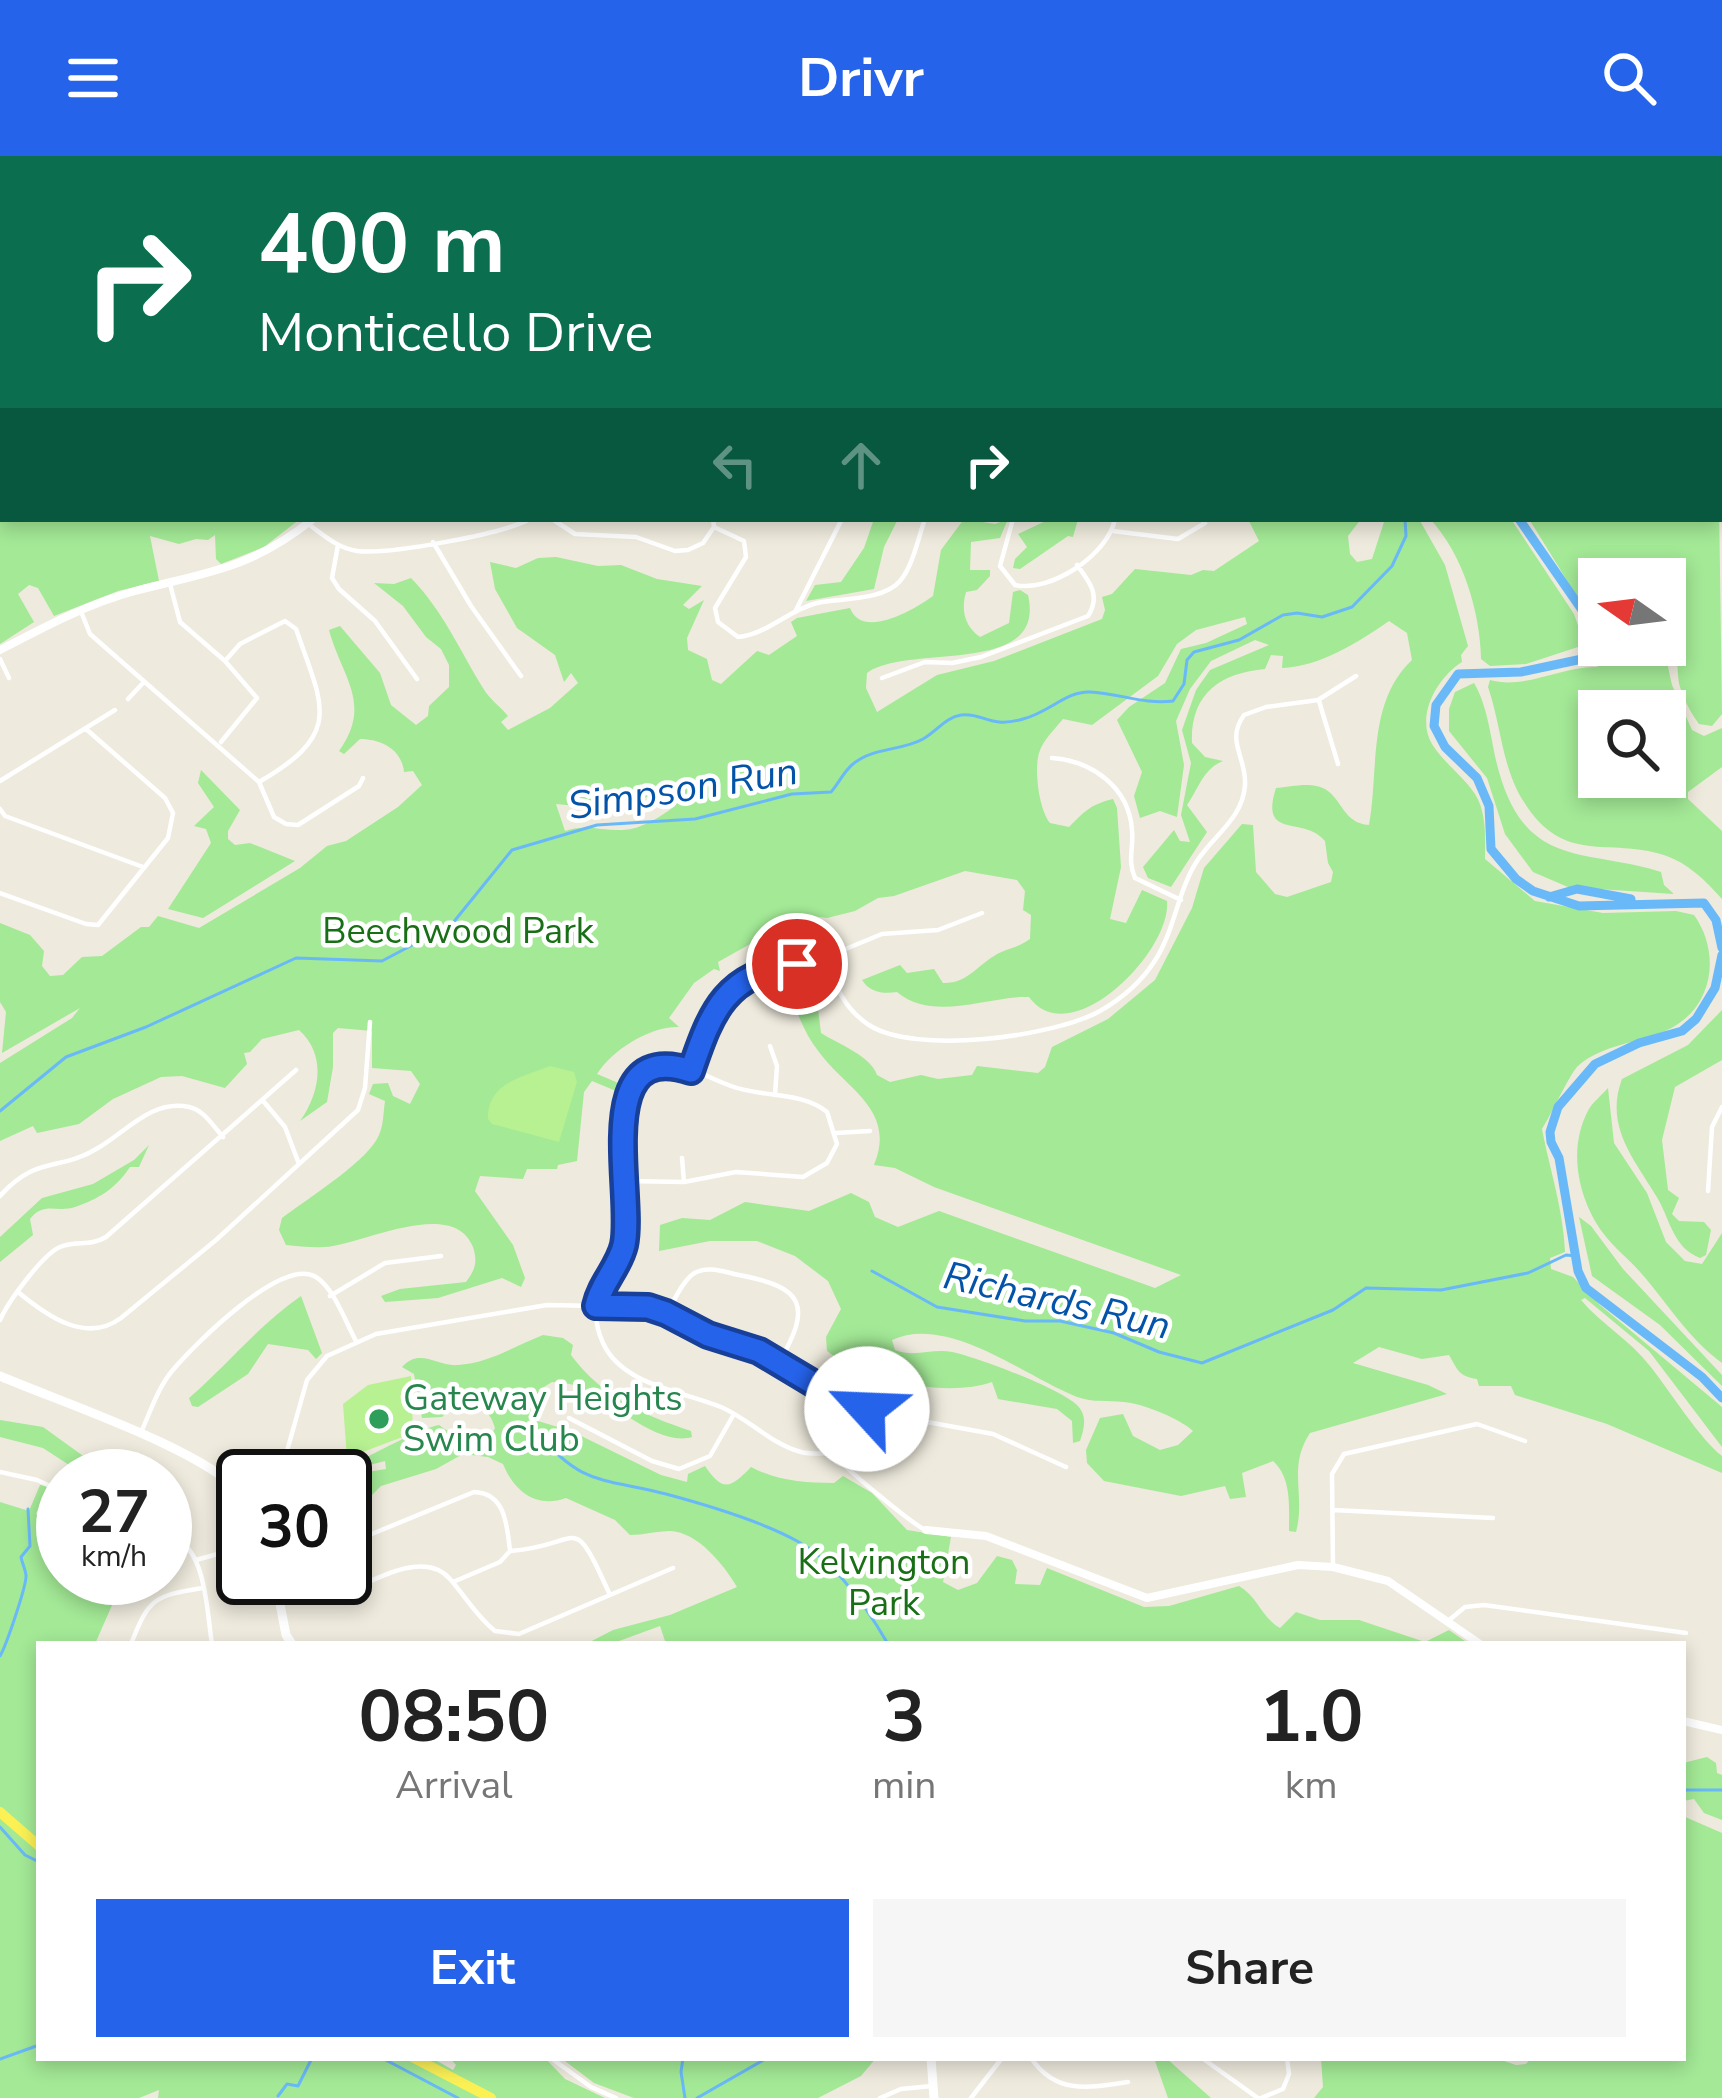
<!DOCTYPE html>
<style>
:root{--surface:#fff;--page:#f6f6f6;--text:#222;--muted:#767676;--accent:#2563eb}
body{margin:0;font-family:"Nunito Sans",sans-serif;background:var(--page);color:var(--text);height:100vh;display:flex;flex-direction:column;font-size:45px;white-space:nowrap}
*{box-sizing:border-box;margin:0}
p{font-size:39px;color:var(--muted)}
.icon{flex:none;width:66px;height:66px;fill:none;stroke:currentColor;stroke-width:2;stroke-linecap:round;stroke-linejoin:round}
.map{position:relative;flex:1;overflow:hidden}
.panel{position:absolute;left:36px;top:1485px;width:1650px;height:420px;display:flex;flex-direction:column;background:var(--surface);border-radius:0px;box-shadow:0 6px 18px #0003}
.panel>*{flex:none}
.top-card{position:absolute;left:0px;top:0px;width:1722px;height:366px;box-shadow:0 6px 18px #0003;background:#0b6e4f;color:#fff;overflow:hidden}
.needle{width:78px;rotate:284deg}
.buttons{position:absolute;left:1578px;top:402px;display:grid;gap:24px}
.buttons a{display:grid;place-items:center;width:108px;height:108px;border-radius:0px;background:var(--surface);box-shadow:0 6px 18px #0003;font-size:60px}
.speed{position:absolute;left:36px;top:1293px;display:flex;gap:24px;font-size:60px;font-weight:700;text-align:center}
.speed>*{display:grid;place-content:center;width:156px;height:156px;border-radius:50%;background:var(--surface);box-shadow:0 6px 18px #0003;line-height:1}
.speed small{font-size:30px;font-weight:400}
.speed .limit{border:6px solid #111;border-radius:18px;background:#fff;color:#111}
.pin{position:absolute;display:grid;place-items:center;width:102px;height:102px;color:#fff;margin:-51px;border:6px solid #fff;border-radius:50%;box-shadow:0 3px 12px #0007}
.me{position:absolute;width:132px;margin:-66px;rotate:295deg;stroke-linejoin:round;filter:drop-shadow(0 0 9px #0008)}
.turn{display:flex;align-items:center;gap:42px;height:252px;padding:0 60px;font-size:54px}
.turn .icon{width:156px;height:156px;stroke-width:2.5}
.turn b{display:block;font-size:84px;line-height:102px}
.lanes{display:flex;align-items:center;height:114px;padding:0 60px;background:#0003;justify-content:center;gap:60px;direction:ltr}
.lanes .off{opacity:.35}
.eta{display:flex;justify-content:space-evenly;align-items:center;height:204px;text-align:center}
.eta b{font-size:72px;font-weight:700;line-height:84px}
.primary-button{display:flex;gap:24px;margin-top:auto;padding:24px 60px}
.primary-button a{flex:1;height:138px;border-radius:0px;background:var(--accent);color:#fff;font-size:48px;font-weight:700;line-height:138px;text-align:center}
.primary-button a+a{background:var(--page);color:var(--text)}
header{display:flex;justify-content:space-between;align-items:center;height:156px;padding:0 60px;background:var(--accent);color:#fff;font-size:54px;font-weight:700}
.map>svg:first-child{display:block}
.green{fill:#a3e996;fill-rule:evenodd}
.pitch{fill:#b7f191}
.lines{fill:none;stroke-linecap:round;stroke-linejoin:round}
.stream{stroke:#69b9f8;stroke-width:3}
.river{stroke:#69b9f8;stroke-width:9}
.minor{stroke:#fff;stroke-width:4.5}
.tertiary{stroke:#fff;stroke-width:8}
.secondary{stroke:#fff;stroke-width:9}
.primary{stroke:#fbf155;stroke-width:10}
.route-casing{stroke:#184099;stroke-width:30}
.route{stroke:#2563eb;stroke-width:21}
.leisure-dot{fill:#2e9e5b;stroke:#fff;stroke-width:4.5}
.labels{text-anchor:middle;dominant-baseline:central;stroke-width:9;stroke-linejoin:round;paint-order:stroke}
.park-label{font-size:36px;fill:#186f15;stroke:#fff}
.leisure-label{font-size:36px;fill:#27864d;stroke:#fff;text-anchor:start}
.water-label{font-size:39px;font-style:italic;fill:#0353a8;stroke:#fff}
</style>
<header><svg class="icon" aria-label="menu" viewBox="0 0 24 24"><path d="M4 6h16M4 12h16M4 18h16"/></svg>Drivr<svg class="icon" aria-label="search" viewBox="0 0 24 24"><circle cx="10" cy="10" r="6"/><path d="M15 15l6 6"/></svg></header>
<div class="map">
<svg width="1722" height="1942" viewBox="0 0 1722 1942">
<rect width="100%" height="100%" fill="#eeeadd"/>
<path class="green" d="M0 0H581L3 3V363H300L264 391 221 408 216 403 215 379 208 384 196 383 179 388 150 380 159 425 118 435 54 460 38 432 29 429 18 438 34 466 0 488Z
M1719 346 1722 558 1712 570 1699 568C1691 557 1684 544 1680 531 1675 512 1682 495 1665 484V423H1599V458L1576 439 1529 363H1719Z
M874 363H907L897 365 884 391 874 433 806 445 815 429 841 426 864 392Z
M964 363 995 368 1008 363 1000 382 971 386 970 414H990V420L977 434 966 436C961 453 964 470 980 481L1009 467 1013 436 1020 434 1028 439C1047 522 908 487 867 517L866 532 877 556 937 519 994 505 1102 463 1105 454 1102 441 1112 438 1135 413 1191 419 1203 414 1214 415 1259 385 1248 363H1361L1348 380 1350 398 1357 406 1372 403 1385 363H1419L1445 409 1468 490 1461 499 1462 506C1438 521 1415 559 1432 588 1443 606 1463 620 1475 638 1487 657 1485 682 1485 703L1535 745 1603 757 1676 755 1694 759C1722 798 1713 855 1665 875 1638 887 1602 889 1579 909 1571 915 1550 961 1542 973 1550 1015 1563 1052 1565 1096L1550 1102 1551 1113 1573 1121 1600 1149 1722 1251V1291L1649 1195 1585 1142 1581 1144C1601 1168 1630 1184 1650 1210 1669 1234 1700 1283 1722 1300V1317L1607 1268 1515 1239 1511 1230H1479L1477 1223C1458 1220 1458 1214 1449 1199L1422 1203 1379 1191 1353 1207 1428 1229 1447 1238 1310 1277C1287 1312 1306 1338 1296 1376L1289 1375C1289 1351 1292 1322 1273 1305L1242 1317 1246 1341 1230 1343 1225 1330 1181 1340 1104 1325 1087 1307 1086 1294 1100 1262 1123 1258 1133 1280 1160 1294 1178 1289 1193 1275C1179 1262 1144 1248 1124 1246 1107 1244 1094 1247 1077 1241 1026 1221 948 1158 892 1184L895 1194C915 1202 932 1192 952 1196 977 1201 1059 1232 1077 1249 1088 1260 1084 1273 1080 1285L1073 1287 1072 1265 1057 1253 998 1243 992 1226C947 1242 864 1225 827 1195L826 1181 841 1153 828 1125 795 1100 757 1085H710L659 1095 660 1069 682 1062 710 1064 745 1046 809 1055 851 1037 869 1046 875 1061 898 1071 939 1055 1155 1132 1181 1119 934 1031 895 1012 874 1009C897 954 846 933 819 896 803 876 794 850 787 825L790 816C812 811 829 811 829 838L818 853 821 877C838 888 871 900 877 919L890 926 921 919 938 923 972 919 977 910 1038 917 1045 911 1052 891 1108 863 1155 824 1192 752 1204 712 1242 668 1253 669 1256 716 1275 738 1287 741 1331 726 1333 716 1328 707 1325 685C1304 659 1259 685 1276 632 1290 631 1312 625 1325 633 1343 644 1343 667 1369 669 1379 614 1367 546 1412 504L1407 477 1389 465C1359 486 1319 511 1282 512L1283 500 1271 499 1265 513C1220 517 1190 538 1192 587L1205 601 1223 605C1203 613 1199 632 1187 649L1207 676 1171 731 1148 722 1143 711 1174 674 1180 685 1190 686 1181 659 1191 607 1182 574 1196 534 1210 514 1269 489 1255 484 1211 505 1190 533 1176 565 1184 609 1177 661 1160 655 1140 662 1134 640 1142 616 1117 564 1129 551 1165 527 1181 493 1206 487 1247 468 1245 461 1196 474 1177 488 1158 520 1092 569 1063 563C1054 574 1043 584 1039 597 1034 614 1039 654 1050 667L1069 671C1084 656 1091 648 1113 643L1117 652 1121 711 1110 763 1126 767 1142 734 1167 745C1172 795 1070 898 1029 841 991 839 933 867 897 836 884 838 870 837 862 824L900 809 907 817 934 813 943 827C966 828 976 811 994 800 1007 792 1016 793 1030 783L1031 759 1023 754 1025 735 1017 724 965 715 894 740 878 742 855 755 827 762 805 759 797 764V770L779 772 718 806 720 815 714 813 694 827 669 862 679 871C650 870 612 894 597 918L623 929 621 937 592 925 584 936 577 1005 558 1009 557 1013H527L523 1023 480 1020 475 1035 513 1089 525 1122 521 1131 502 1122 438 1142 385 1146 381 1140 400 1133 466 1126C475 1114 478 1106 473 1091 453 1040 361 1089 324 1091 312 1092 298 1090 286 1089L279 1074 282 1062C307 1043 363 1008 377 983 384 971 383 958 385 945L369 938 373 928 388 927 393 940 410 948 420 928 411 915 372 912V875L338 872 333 877V911L327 946 300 965C320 937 327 899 299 874L262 883 250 896 244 897 247 908 225 932 182 920 161 921 113 943 79 968 37 977 33 970 0 985V907L72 862 80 852 2 897 6 856 0 846V767L30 779 44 795 42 810 50 820 63 819 82 801 102 800 141 771H149L158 760 199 772 300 712 327 690 346 685 398 651 422 629 413 615 404 616C402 594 382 583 360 583L344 598 339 595C373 547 342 522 329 474L340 470 380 517 391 549 416 569 428 560 429 550 449 531V509L441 493 426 481 403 450 374 427 394 428 411 422C443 455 459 493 483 532 489 543 500 550 508 560L501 566 508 574 550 552 578 527 571 517 564 526 555 499 517 472 495 433 490 406 516 412 538 402 556 401 598 410 621 409 657 423 702 430 683 449 689 453 704 444 687 482 688 494 707 503 712 524 721 528 757 495 769 499 797 480 791 466 797 462 850 452C862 484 914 454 933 440L941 394ZM662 636 675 650C660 661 642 673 623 674 603 675 584 668 565 675L556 648 610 653Z
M1050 363H1078L1073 381 1068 380 1020 413 1013 412 1015 403 1027 391 1018 378Z
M1430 363H1511L1574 458 1583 484 1578 491 1526 508 1490 510 1481 503C1480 456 1463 398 1430 363Z
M1608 489H1634L1666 502 1672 529 1692 574 1704 580 1722 572V611L1688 636V643L1722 675V743C1705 724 1688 707 1664 699 1608 681 1564 710 1524 646 1502 613 1501 568 1488 531L1490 524C1525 534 1561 510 1597 511L1608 501ZM1599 555H1665V621H1599Z
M1474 527C1489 552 1491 588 1499 616 1527 714 1586 692 1661 716L1664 729 1674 738 1568 731 1533 716 1505 678 1487 622 1449 575V553L1455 536Z
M201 614 240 654 228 675V683L235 689 250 687 295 705 203 762 168 753 211 687 206 673 194 670 214 651 198 627Z
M1722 854V904L1675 931 1662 984 1668 1034 1679 1042 1672 1058 1679 1065 1704 1066 1711 1074 1706 1099 1700 1102C1673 1091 1671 1066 1658 1043 1635 1004 1604 971 1622 923L1688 889Z
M1608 932 1614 987 1647 1037 1666 1086 1685 1105 1702 1108 1722 1077V1207C1689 1183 1668 1148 1641 1117 1629 1103 1614 1092 1603 1077 1578 1043 1567 992 1589 953 1594 945 1602 939 1608 932Z
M149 989 139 1011H130C116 1032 99 1043 75 1051 56 1057 44 1045 30 1063L33 1079 0 1106V1081L42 1042 93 1028 134 1004Z
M1579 1061 1591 1070 1623 1113 1722 1219V1230L1660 1169 1592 1120Z
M301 1140 322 1197 316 1203 308 1194 268 1188 248 1218 198 1251 192 1250 189 1242C228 1208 258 1170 301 1140Z
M543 1179 563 1182 573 1189 571 1199C602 1241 643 1259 691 1275L692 1281C658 1291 611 1245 580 1231 571 1227 561 1227 552 1226L539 1234 538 1265 571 1275 661 1319 687 1326 688 1318 705 1310C723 1337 731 1332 751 1311 778 1325 804 1327 834 1327L843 1320 872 1337 907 1374 951 1381 943 1426 958 1434 977 1427 997 1400 1012 1404 1017 1414 1015 1428 1040 1429 1047 1412 1144 1451 1169 1450 1239 1430C1258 1441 1261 1461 1280 1472L1296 1456 1320 1464H1359L1425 1486 1449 1474 1469 1488H666L660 1470 611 1488H586L613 1474 670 1459 737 1431C724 1409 698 1376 670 1375 657 1375 643 1379 630 1379L615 1364 566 1342C536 1353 514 1335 503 1308L488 1301 463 1298 436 1313 381 1330 364 1347 345 1351V1328L356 1325 361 1317 386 1313 385 1305 362 1311 357 1307 363 1303C381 1294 422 1272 439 1269 452 1279 472 1286 488 1285L495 1272C489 1250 476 1250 454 1249L442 1261 422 1262 414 1218 402 1211C420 1191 437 1211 458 1209 489 1207 515 1190 543 1179Z
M0 1264 43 1271 111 1320H86L43 1292 0 1281Z
M40 1329 47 1330 36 1358 63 1383V1422H134L116 1440 95 1488H39V1902H432L453 1914 456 1909 450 1902H545L565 1923 605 1942H158L159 1934 139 1942H0V1346L29 1355Z
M1707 1601 1716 1607 1717 1617 1722 1619V1664L1704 1657 1694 1643 1683 1645V1607Z
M1683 1660 1722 1677V1942H1314L1323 1931 1321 1902H1495L1516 1909 1526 1908 1531 1902H1683Z
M561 1902H876L861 1920 818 1942H634L594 1927Z
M1154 1902H1166L1211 1942H1168Z"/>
<path class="pitch" d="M550 910 574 916 577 926 559 986 492 968 488 963C487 927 522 921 550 910Z
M411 1220 413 1277 347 1302 343 1248 368 1229Z"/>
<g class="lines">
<path class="stream" d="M0 955 66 901 146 871 296 802 382 805 452 768 512 694 597 669 695 663 792 638 831 636C839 627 844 615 853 608 873 591 902 595 923 583 936 576 946 561 961 559 983 556 989 573 1023 563 1050 556 1066 535 1090 536 1118 537 1145 549 1173 545L1184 528 1187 504 1194 496 1239 484 1283 459 1297 457 1322 461 1352 451 1392 410 1406 380 1405 363
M872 1115 937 1151 1025 1165H1060L1114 1177 1159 1196 1202 1207 1333 1154 1366 1132 1441 1134 1528 1117 1566 1099 1576 1100
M537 1276C582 1331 604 1322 666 1338 707 1349 759 1364 797 1385 836 1406 866 1450 888 1488
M0 1500C6 1490 27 1429 26 1419 25 1412 22 1407 21 1401L30 1390 28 1353
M1683 1634H1722
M0 1671 25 1699 39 1706
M382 1902 458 1942
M683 1902 681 1916 685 1942
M0 1903 39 1889
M278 1940 287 1928 298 1930 312 1902
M697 1942 767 1902"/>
<path class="river" d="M805 0 806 3
M1519 363 1591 467 1589 496 1582 503 1521 516 1458 518 1436 549 1434 570 1445 591 1477 622 1489 650 1491 693 1516 723 1533 735 1579 750 1704 747 1716 764 1722 792
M1549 741 1577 733 1631 743
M1722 799 1715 832 1696 863 1682 875 1639 887 1595 908 1558 951 1550 976 1551 986 1559 1002 1578 1115 1586 1132 1702 1221 1722 1242"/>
<path class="minor" d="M1023 0 1040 3
M1238 0V3
M1628 0 1631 3
M644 3 645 0
M1556 3V0
M1685 3 1686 0
M1719 77 1722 79
M552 363 575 378 636 381 675 395 688 394 703 387 714 371 713 363
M1013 363 1000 410 1015 429C1050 437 1108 399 1115 363
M308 368C324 379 337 392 357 395 387 399 503 378 530 363
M714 371 744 385 746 401 715 452 718 466 738 481C768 478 788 454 817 447 840 442 883 445 900 425 913 410 918 382 925 363
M1113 375 1178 383 1205 367
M433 386 471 450 521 520
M338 389 332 422 339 433 375 465 417 523
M170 428 180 466 225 505 257 542 221 586
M80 453 90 478 259 626 274 661 286 668 298 669 359 630 363 622
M796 454 842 363
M0 503 9 522
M225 505 240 488 285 465 296 473C323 551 344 577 259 626
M882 522 925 506 952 507 981 501 1088 460C1101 440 1090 426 1077 409
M128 543 144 526
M1319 545 1338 608
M1052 602C1092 605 1129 631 1132 674 1134 692 1127 704 1135 722L1181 744
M0 625 115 554
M0 653 5 660 143 711
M0 737 86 768 98 769 168 682 173 657 165 642 86 573
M826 801C835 829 843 852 869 869 915 899 1053 881 1100 855 1121 843 1141 826 1154 806 1175 775 1177 736 1197 705 1214 679 1243 662 1245 629 1247 602 1225 585 1244 559L1266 551 1318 544 1356 520
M770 890 777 910 775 939
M691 915 716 853 729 834 756 818 826 801 882 778 938 774 982 757
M264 946 285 971 299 1008
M836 977 870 975
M682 1002 684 1026
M624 1025 684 1026 736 1016 803 1021 827 1007 837 988 827 956C801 935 762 942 731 930 712 923 691 911 670 909 600 900 630 1044 624 1084 619 1125 581 1139 603 1187 622 1229 682 1235 721 1251 749 1263 771 1288 801 1296 813 1299 825 1297 837 1297
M1708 1035 1712 971 1722 951
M0 1040C36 999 59 1016 98 992 126 976 152 943 189 951 204 954 213 970 223 981
M18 1136C47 1160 86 1188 121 1162L216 1084 358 954 365 932 370 866
M330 1140 385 1107 441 1100
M667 1157C674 1145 682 1126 693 1118 707 1109 724 1116 739 1119 803 1131 813 1149 779 1206
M0 1164C8 1146 42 1099 60 1091 76 1084 90 1091 106 1081L296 914
M850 1247 838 1284 840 1304C848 1315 916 1371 926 1374
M569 1262 652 1305 679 1313 710 1300 734 1258
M142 1274C151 1254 158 1232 172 1215 194 1189 282 1100 316 1121 334 1132 346 1167 356 1185
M0 1316 37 1324 63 1336
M280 1320 307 1224 327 1200 376 1178 547 1149 648 1151 708 1179 759 1195 850 1247 878 1257 993 1278 1066 1311
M1333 1354 1493 1362
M165 1377C207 1388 206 1451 212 1488
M345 1389 474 1336C505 1337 507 1368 510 1395L500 1406 453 1426
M510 1395C584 1390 570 1351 610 1439
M196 1404 243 1391
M1333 1411 1332 1318 1344 1298 1477 1268 1525 1285
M334 1442C366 1429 422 1391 450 1423 465 1440 477 1461 495 1475L519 1478 673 1412
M1448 1465 1465 1451 1484 1449 1686 1477
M131 1488C149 1442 154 1440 202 1432
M551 1902 591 1931 616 1942
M1031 1902C1056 1939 1089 1932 1128 1926
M1202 1902 1258 1942
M880 1942 901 1933 932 1930
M971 1942 1002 1902
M1261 1942 1283 1933 1289 1918 1287 1902"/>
<path class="tertiary" d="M586 3 587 0
M0 494C44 471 87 448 135 435 207 416 251 413 313 363
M926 1374 986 1380 1147 1442 1298 1409 1333 1411 1388 1425 1480 1488
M1683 1565 1722 1574"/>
<path class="secondary" d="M0 1220C63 1247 200 1292 243 1338
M275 1422 286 1479 292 1488
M931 1902 934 1942"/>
<path class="primary" d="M0 1656 39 1690
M414 1902 491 1942"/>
</g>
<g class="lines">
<defs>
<path id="route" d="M797 808C726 818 712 853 691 915 589 881 635 1038 624 1089 619 1111 601 1127 596 1150L648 1151 666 1157 708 1179 759 1195 836 1241 867 1253"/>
</defs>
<use href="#route" class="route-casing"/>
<use href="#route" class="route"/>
</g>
<circle class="leisure-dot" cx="379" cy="1263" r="12"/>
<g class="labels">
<g class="park-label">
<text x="458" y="775">Beechwood Park</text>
<text x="884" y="1406">Kelvington<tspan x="884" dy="41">Park</tspan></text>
</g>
<g class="leisure-label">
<text x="403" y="1242">Gateway Heights<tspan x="403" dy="41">Swim Club</tspan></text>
</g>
<g class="water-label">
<text transform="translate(683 633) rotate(-9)">Simpson Run</text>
<text transform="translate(1057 1145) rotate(13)">Richards Run</text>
</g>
</g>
</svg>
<div class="buttons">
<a><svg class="needle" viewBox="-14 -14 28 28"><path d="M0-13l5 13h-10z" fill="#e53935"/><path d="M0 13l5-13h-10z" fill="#767676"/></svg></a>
<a><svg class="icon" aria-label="search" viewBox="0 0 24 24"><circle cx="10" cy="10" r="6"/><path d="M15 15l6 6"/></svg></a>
</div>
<div class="speed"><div>27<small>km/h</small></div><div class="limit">30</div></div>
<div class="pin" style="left:797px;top:808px;background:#d93025"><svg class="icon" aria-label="arrive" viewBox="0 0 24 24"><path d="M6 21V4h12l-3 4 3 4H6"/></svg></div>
<svg class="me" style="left:867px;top:1253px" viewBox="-20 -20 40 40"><circle r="19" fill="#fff"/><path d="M0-13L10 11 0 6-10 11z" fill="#2563eb"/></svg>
<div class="top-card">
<div class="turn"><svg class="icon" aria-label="right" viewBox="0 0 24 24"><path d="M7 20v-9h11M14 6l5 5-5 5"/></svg><div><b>400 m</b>Monticello Drive</div></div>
<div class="lanes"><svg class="icon off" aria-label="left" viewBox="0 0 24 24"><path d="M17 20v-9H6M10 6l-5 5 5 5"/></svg><svg class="icon off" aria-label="ahead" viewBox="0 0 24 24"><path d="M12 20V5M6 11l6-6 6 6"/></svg><svg class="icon" aria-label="right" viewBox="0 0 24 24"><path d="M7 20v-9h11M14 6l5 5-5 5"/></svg></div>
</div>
<section class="panel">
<div class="eta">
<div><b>08:50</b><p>Arrival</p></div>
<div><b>3</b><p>min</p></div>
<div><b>1.0</b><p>km</p></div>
</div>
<div class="primary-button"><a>Exit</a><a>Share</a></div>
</section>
</div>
